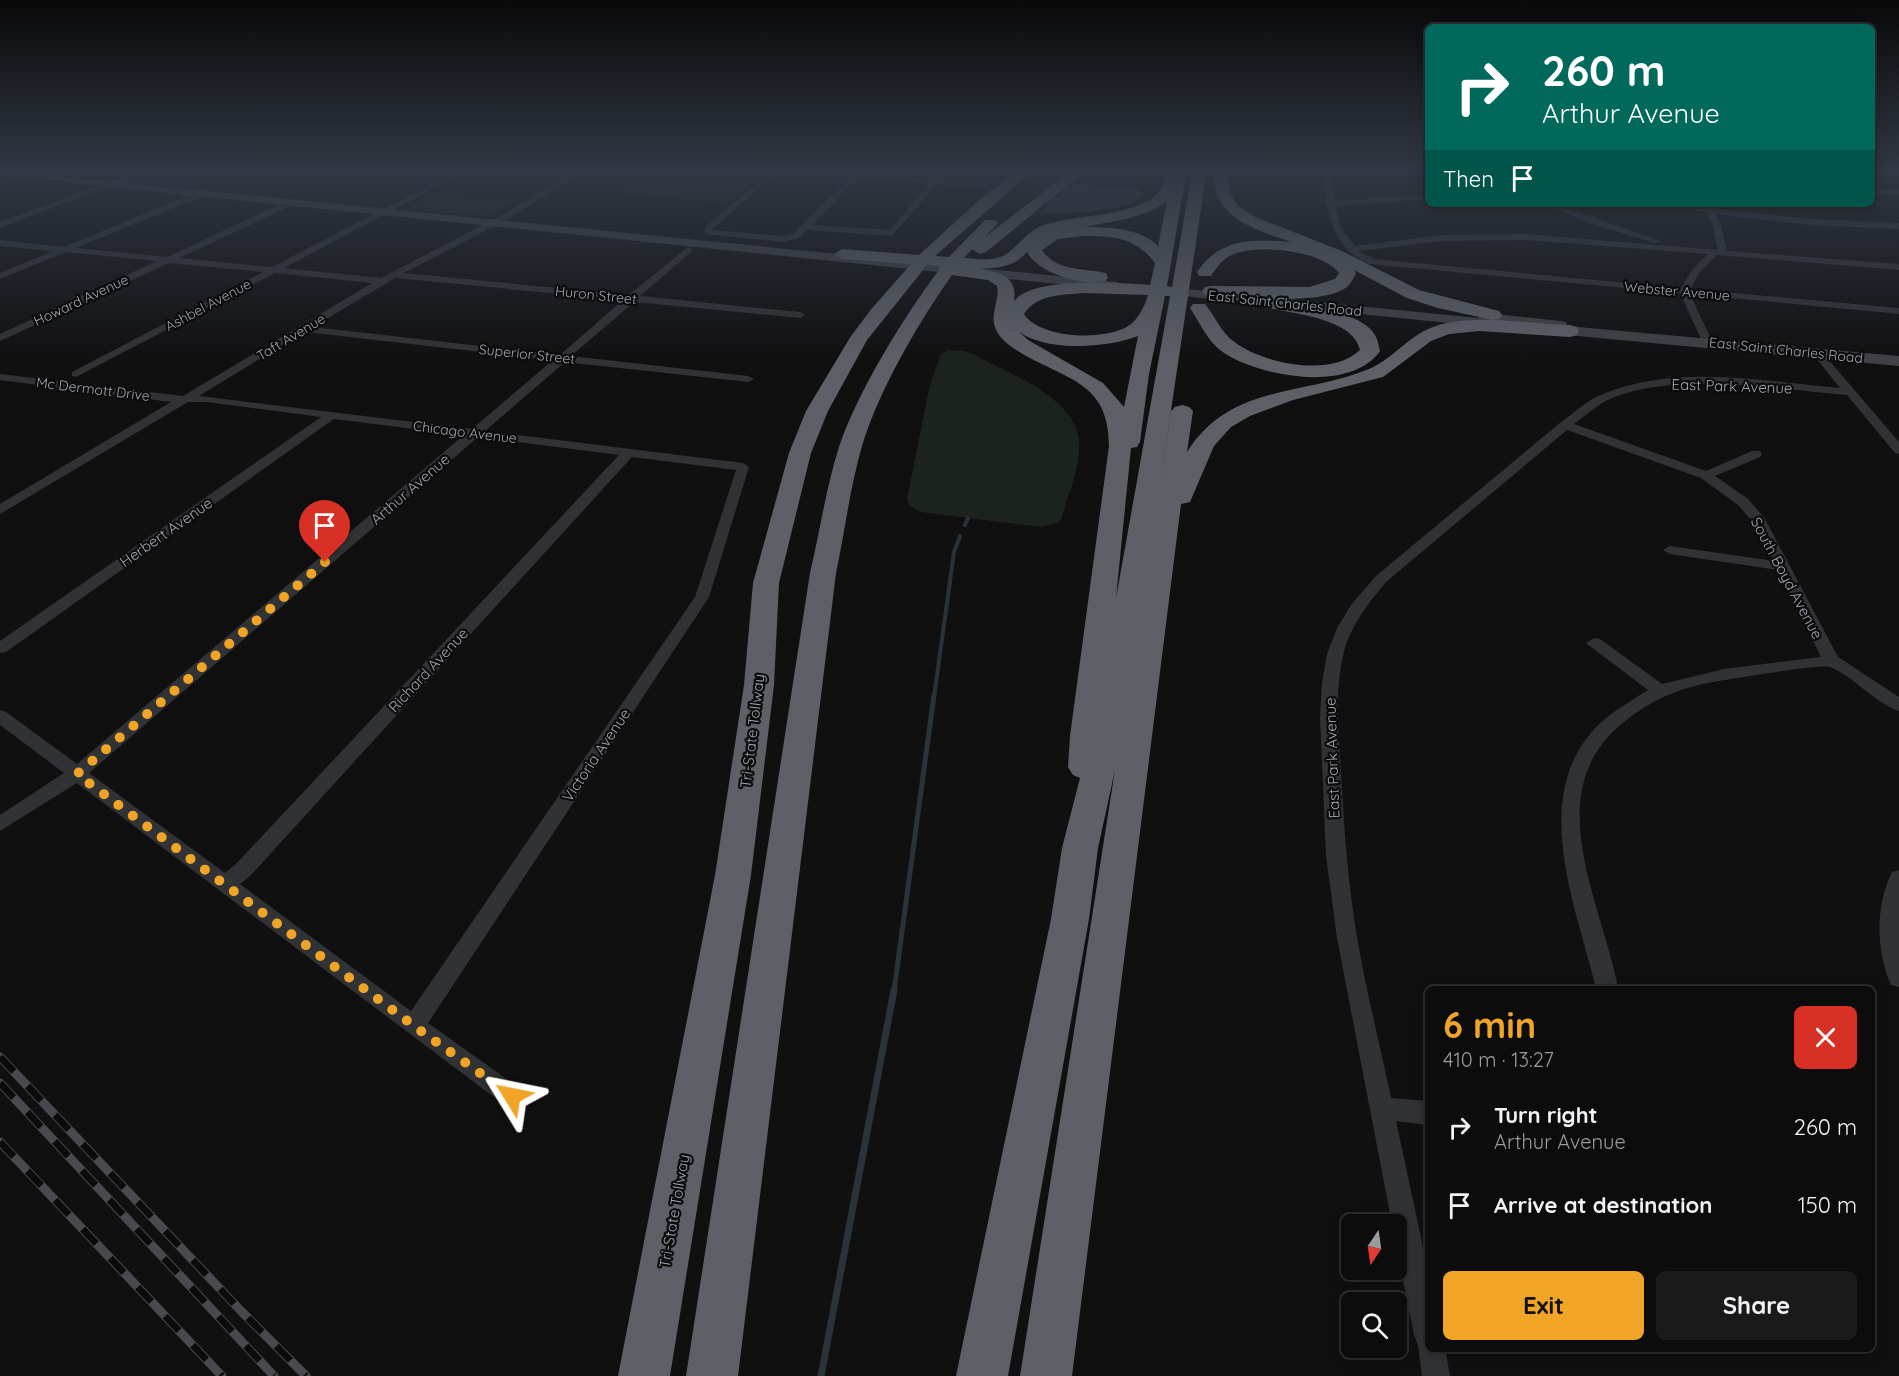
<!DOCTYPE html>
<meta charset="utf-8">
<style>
:root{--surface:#0c0c0d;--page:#1a1a1b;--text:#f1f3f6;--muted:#9a9b9d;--line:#2c2c2e;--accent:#f1a527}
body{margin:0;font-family:Quicksand,sans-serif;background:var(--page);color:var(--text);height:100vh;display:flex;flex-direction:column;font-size:22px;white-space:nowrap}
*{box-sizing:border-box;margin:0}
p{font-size:20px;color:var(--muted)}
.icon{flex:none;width:33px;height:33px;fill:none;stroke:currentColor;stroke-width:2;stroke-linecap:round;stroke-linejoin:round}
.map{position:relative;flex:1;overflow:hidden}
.panel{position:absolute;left:1425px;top:986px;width:450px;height:366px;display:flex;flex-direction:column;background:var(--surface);border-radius:9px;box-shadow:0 3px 15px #0003,0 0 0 2px var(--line)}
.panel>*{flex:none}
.top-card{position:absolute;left:1425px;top:24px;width:450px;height:183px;border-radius:9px;box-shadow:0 3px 15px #0003,0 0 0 2px var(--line);background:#00695c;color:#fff;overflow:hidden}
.needle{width:39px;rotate:193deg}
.controls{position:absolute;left:1341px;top:1214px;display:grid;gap:12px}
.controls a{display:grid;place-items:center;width:66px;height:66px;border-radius:9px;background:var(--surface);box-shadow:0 3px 15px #0003,0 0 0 2px var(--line);font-size:30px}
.pin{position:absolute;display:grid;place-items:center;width:51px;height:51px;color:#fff;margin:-62px -26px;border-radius:50% 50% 50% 0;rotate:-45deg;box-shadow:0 0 6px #0007}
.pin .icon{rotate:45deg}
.me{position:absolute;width:66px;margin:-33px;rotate:305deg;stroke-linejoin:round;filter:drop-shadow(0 0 4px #0008)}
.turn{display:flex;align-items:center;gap:21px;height:126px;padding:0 18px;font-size:27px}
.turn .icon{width:78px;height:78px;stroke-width:2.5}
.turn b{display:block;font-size:42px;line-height:51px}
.then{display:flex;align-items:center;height:57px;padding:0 18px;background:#0003;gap:12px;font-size:22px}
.round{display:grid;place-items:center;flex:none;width:63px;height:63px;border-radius:9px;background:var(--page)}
.headline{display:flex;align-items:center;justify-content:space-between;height:102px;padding:0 18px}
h1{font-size:36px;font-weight:700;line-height:45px;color:var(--accent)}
.action{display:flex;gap:12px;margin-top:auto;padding:12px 18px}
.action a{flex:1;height:69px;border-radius:9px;background:var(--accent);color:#111;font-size:24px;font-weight:700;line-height:69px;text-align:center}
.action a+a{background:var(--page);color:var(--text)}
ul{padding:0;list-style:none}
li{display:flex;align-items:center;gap:18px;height:78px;padding:0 18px}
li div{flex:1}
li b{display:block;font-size:22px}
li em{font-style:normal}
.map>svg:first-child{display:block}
.green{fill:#1c231d}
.water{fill:#293339}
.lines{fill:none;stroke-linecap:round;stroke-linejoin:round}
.stream-far2{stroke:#293339;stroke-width:4}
.stream-far1{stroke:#293339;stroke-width:5}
.stream{stroke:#293339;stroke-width:7}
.minor{fill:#313236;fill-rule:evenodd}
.secondary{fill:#3f4146;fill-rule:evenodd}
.motorway{fill:#5d6067;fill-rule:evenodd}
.rail-casing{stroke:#484a4f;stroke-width:9}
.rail{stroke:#0b0b0c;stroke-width:7;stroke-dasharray:20;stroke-linecap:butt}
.route{stroke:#f1a527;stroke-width:10;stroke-dasharray:0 18}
.labels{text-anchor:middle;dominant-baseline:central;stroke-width:4.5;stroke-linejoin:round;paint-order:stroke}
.far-street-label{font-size:14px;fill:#a1a7b2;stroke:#0b0b0c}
.street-label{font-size:15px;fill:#a1a7b2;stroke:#0b0b0c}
</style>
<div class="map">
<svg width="1899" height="1376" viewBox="0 0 1899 1376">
<rect width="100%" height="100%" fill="#101011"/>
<path class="green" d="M638 172 753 182 728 203 609 192Z
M431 194 516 201 494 214 484 216 407 209Z
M948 350 965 351 975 355C1009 374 1078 398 1079 443 1080 469 1068 495 1061 519L1057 523 1040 527 921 512 909 505 907 499 930 384 940 356Z"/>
<path class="water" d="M1080 182 1094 186 1139 188 1143 194C1136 213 1059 213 1039 214L1051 199 1061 196 1063 188Z"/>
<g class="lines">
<path class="stream-far2" d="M965 525 968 518
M934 697 954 552 960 536"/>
<path class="stream-far1" d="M894 991 934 695"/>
<path class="stream" d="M821 1376 894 990"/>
<path class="minor" d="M145 168H155L0 228V222Z
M463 168H472L284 268 381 278 502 215 579 168H588L508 219 404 273 629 295 688 247 692 250 691 252 640 296 800 312 805 315 800 318 634 302 571 356 748 376 754 379 748 382 565 362 485 431 743 463 749 467 709 597 428 1023 519 1088 523 1096 519 1104 511 1107 503 1104 77 783 0 831V815L64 773 0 725V710L6 712 77 764 464 435 334 419 6 652 0 653V641L321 417 207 402H188L0 514V504L171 402 0 380V374L183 396 372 283 275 273 76 377 72 376V372L263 272 169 263 0 341V334L157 261 66 252 0 279V273L53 251 0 246V240L64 247 199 191H205V195L76 248 167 257 289 200H295V204L179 258 272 267ZM395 278 623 300 560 355 313 327ZM304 332H305L553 360 472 429 199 396ZM478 437 619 455 237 863 225 873 89 773ZM632 457 736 470 695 597 411 1011 240 884 251 875Z
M747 168 852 173 855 168H863L859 174 933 179 939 168H947L940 179 984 183 988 185 984 187 937 184 892 236 807 230 799 238 783 242 705 234V227L769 172ZM776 172 849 177 793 234 783 236 712 230ZM857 178 930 183 890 230 812 225Z
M1320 168H1328L1334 201 1428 195V199L1335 206 1342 229 1355 246 1441 235 1525 234 1718 250 1712 223 1706 213 1675 204 1704 207 1702 204H1710L1713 209 1811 219 1899 223V229L1811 225 1715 214 1720 223 1727 251 1899 264V270L1717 255 1699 273 1691 289 1899 308V314L1690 294 1713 343 1708 346 1703 343 1680 293 1369 264C1329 248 1327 205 1320 168ZM1525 240 1708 254 1692 270 1681 288 1374 259 1359 251 1441 241Z
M23 173 27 175 26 177 0 185V180Z
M1872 190H1899V194H1872Z
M1543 204H1554L1661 241 1654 243 1587 222Z
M1817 350 1821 351 1899 442V454L1895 453 1847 395C1773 389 1682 371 1612 398 1598 404 1586 415 1574 424L1706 471 1752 451H1760L1762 454 1760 457 1715 476 1748 499 1765 519 1838 657 1899 697V711C1876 704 1852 675 1830 667 1820 664 1730 679 1713 682 1679 688 1651 700 1624 722 1537 791 1602 902 1618 988H1596C1577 910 1532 804 1590 734 1605 715 1628 703 1648 690L1586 643 1594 638 1600 639 1662 684 1724 669 1821 657 1778 570 1670 554 1663 550 1670 546 1774 561 1752 521 1738 505 1701 478 1567 430 1386 582C1368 604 1349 627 1343 656 1334 695 1339 735 1341 774 1344 829 1348 883 1357 937 1366 991 1380 1044 1391 1098L1428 1101V1125L1396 1121 1428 1270V1348H1445L1450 1376H1422L1418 1345 1414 1335 1396 1245V1224H1392L1337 938 1326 856 1320 717 1322 683 1327 654 1337 628 1351 605 1376 576 1561 422C1574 413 1587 400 1603 394 1676 364 1764 381 1840 388L1812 353Z
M1899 870V987L1891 985C1876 951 1875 906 1892 872Z"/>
<path class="secondary" d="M0 170 1117 282 1124 286 1117 290 0 176Z
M1157 286 1478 318 1480 314 1485 313 1561 321 1566 322 1567 326 1899 356V366L1546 333 1541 332 1540 327 1506 324 1504 327 1499 328 1152 293 1150 290Z"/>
<path class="motorway" d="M1021 168H1036L935 256 949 257 985 220H995L998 223 985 237 1074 168H1089L986 252 980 254 972 249 964 258C978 259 998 262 1009 252 1021 243 1027 232 1041 226 1076 214 1117 218 1150 200 1162 193 1162 180 1168 169L1187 168 1167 286 1172 287 1193 168H1207L1158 498 1171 411 1175 407 1182 405 1189 407 1193 411 1187 452C1230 383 1304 396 1369 369 1399 356 1410 330 1447 323 1487 315 1529 324 1570 325L1577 327 1579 331 1577 335 1570 337 1480 331 1449 334 1431 341 1383 377 1293 400 1250 416 1231 427 1214 446 1190 502 1181 504 1072 1376H1020L1115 770 1098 848 1089 919 1008 1376H956L1051 919 1062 848 1080 778 1073 775 1068 767 1070 736 1109 446C1109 382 1067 380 1021 353 1010 346 999 339 995 327 990 313 1000 299 997 286L988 280 952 275C918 323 879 390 862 446 850 487 845 531 836 573L738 1376H686L810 573C820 531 826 488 839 447 858 391 903 318 939 270L940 266 927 265 867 340 828 411 811 453 779 583 774 685 751 875 670 1376H618L715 875 744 685 753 583 789 453 806 411 851 336 873 307 911 264 842 259 834 254 842 249 919 255 977 202ZM1167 201 1158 246C1140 228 1109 227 1085 227 1112 221 1145 218 1167 201ZM1083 236C1114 236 1135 237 1155 263L1150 285C1120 283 1034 276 1014 301 1018 277 1000 272 979 269 999 268 1014 267 1027 252 1039 274 1082 286 1106 281L1108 277 1106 273C1085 268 1056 272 1042 250L1058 239ZM1084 293 1148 295C1145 306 1138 320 1128 326 1105 341 1040 339 1024 314 1037 294 1062 295 1084 293ZM1165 296H1170L1116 598 1131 448 1137 447 1140 442 1149 374ZM1013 326C1038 354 1107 348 1138 336L1124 407 1103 383 1028 340Z
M1219 168 1226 172 1231 195 1238 206 1255 217 1342 251 1419 290 1499 311 1502 315 1499 319 1493 320 1438 308 1407 298 1354 270 1356 273C1354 277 1352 282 1348 286 1334 299 1295 299 1276 299 1301 306 1365 311 1376 337 1378 341 1379 347 1380 351 1350 394 1256 377 1220 350 1207 340 1199 321 1190 308L1193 304H1205C1215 316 1221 332 1233 341 1263 364 1331 378 1360 350 1353 316 1287 314 1259 305L1256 301 1258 298 1205 295 1202 291 1205 287 1211 286 1309 287 1335 279 1339 273C1321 250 1261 244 1234 254 1224 257 1217 267 1211 276H1199L1197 272C1221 237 1253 239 1291 242 1265 232 1229 224 1217 195 1214 188 1214 179 1212 172Z"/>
<defs>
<path id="rail" d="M0 1057 242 1312 306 1376
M0 1083 274 1376
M0 1142 222 1376"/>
</defs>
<use href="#rail" class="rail-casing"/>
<use href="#rail" class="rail"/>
</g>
<linearGradient id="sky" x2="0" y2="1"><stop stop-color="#090909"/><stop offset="0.47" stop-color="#313743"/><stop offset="1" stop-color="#313743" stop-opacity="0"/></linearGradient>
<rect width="1899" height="361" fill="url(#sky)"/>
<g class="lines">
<path class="route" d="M325 562 77 774 414 1026 512 1096"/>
</g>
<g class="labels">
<g class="far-street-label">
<text transform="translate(1677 291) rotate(5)">Webster Avenue</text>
<text transform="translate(596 295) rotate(6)">Huron Street</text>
<text transform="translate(81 300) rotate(-25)">Howard Avenue</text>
<text transform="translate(1285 303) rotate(6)">East Saint Charles Road</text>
<text transform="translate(208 305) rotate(-28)">Ashbel Avenue</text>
<text transform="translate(291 337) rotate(-31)">Taft Avenue</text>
<text transform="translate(1786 350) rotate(6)">East Saint Charles Road</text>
<text transform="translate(527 354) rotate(6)">Superior Street</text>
<text transform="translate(93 389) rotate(7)">Mc Dermott Drive</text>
<text transform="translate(465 432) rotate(7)">Chicago Avenue</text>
</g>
<g class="street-label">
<text transform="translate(1732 386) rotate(2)">East Park Avenue</text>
<text transform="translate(410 489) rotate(-41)">Arthur Avenue</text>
<text transform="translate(166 532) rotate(-35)">Herbert Avenue</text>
<text transform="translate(1787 578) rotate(62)">South Boyd Avenue</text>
<text transform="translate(428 670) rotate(-47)">Richard Avenue</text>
<text transform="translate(752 731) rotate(-83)">Tri-State Tollway</text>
<text transform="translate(596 755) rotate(-56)">Victoria Avenue</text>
<text transform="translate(1332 758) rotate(-92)">East Park Avenue</text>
<text transform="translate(674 1211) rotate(-80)">Tri-State Tollway</text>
</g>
</g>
</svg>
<div class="controls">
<a><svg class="needle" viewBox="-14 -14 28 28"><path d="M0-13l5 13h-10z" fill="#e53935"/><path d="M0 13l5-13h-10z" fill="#9a9b9d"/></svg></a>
<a><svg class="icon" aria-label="search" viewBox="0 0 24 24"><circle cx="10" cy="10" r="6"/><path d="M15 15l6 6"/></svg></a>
</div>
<div class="pin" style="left:325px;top:562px;background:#d93025"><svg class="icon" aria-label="arrive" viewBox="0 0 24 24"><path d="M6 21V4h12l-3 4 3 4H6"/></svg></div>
<svg class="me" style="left:512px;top:1096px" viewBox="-20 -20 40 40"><path d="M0-17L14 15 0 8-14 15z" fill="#f1a527" stroke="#fff" stroke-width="4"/></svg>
<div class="top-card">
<div class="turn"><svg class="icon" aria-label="right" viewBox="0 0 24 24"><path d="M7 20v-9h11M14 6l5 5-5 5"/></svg><div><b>260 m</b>Arthur Avenue</div></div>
<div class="then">Then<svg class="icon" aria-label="arrive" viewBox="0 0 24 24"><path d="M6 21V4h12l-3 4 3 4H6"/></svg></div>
</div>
<section class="panel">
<div class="headline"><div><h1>6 min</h1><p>410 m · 13:27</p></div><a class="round" style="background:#d93025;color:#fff"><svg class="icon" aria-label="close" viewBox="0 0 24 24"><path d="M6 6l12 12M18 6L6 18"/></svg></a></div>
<ul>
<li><svg class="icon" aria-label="right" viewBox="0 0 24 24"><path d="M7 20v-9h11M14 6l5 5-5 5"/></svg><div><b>Turn right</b><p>Arthur Avenue</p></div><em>260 m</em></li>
<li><svg class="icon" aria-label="arrive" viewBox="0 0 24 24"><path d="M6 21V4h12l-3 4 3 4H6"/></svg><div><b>Arrive at destination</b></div><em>150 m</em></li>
</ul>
<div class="action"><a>Exit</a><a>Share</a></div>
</section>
</div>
